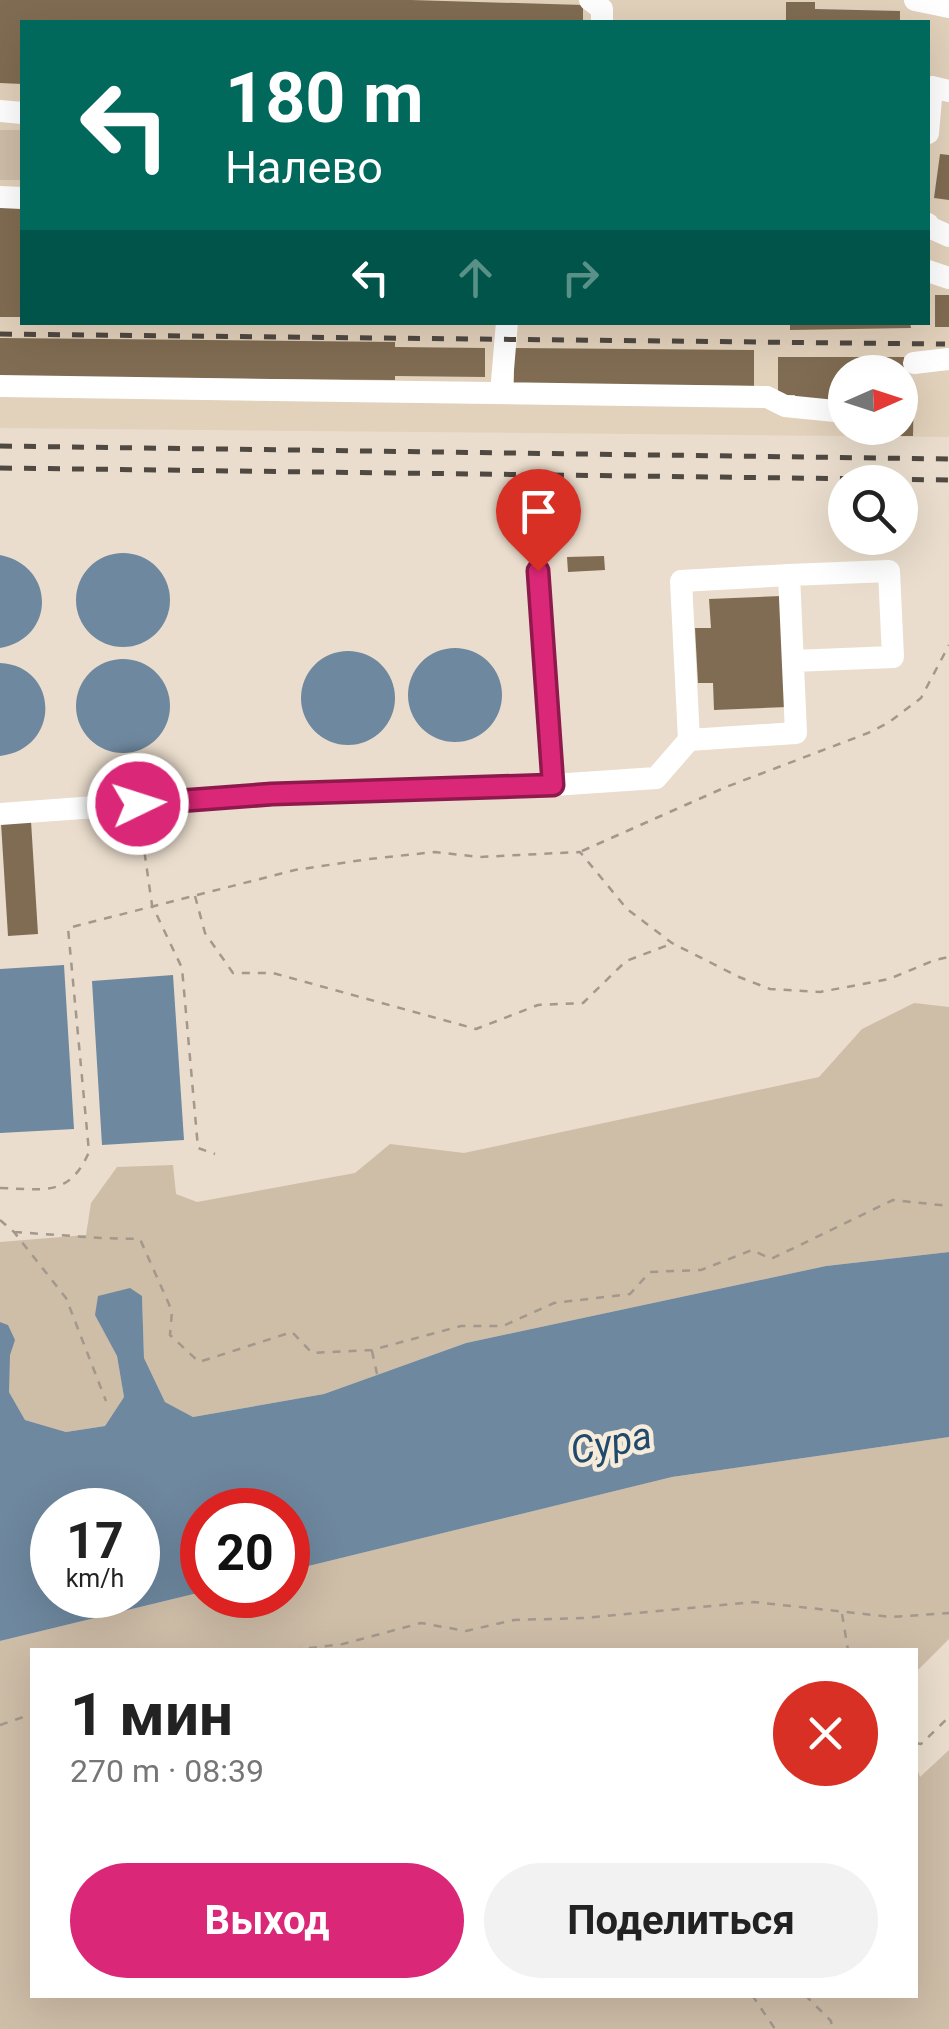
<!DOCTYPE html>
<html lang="ru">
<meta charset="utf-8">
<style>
:root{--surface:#fff;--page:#f2f2f2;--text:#222;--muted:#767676;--accent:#db2777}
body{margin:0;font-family:Roboto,sans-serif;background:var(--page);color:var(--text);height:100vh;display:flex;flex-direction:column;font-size:38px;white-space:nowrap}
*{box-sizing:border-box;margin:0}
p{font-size:32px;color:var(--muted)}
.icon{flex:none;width:55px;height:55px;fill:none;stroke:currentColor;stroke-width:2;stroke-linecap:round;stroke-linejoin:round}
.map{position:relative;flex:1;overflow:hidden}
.panel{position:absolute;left:30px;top:1648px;width:888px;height:350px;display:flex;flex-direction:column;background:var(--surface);border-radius:0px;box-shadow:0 10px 40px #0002}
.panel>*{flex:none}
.top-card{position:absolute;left:20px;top:20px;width:910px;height:305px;border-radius:0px;box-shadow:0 10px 40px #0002;background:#00695c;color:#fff;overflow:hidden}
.needle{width:65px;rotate:87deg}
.buttons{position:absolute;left:828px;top:355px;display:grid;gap:20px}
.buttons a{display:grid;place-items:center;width:90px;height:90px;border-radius:50%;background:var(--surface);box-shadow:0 10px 40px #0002;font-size:50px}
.speed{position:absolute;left:30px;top:1488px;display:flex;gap:20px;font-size:50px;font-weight:700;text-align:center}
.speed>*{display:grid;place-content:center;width:130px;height:130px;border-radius:50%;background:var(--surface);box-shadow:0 10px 40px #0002;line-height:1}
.speed small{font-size:25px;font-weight:400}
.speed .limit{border:15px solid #d22;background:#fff;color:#111}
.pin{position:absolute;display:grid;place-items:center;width:85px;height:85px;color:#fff;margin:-102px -42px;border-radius:50% 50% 50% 0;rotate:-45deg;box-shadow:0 0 10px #0007}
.pin .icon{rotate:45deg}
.me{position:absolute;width:110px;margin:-55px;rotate:86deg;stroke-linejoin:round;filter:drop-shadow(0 0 8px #0008)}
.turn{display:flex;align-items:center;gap:35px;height:210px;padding:0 40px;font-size:45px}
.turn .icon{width:130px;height:130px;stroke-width:2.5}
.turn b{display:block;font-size:70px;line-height:85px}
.lanes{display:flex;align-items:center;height:95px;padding:0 40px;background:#0003;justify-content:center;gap:50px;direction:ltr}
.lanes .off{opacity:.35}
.round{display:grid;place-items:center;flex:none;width:105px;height:105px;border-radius:52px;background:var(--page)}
.headline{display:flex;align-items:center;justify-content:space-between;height:170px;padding:0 40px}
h1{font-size:60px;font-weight:700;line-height:75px}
.button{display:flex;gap:20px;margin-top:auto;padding:20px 40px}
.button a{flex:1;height:115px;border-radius:60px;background:var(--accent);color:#fff;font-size:40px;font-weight:700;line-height:115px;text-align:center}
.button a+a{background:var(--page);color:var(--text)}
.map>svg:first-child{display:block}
.built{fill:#e2d1bb;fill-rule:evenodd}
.green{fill:#cebda7}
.water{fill:#6e889f;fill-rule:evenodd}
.building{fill:#806c52}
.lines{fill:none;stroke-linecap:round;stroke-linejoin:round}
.path{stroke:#a2988c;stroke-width:2.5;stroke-dasharray:8 8;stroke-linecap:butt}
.minor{stroke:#fff;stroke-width:22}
.rail{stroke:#504941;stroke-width:5;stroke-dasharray:12 12;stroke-linecap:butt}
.route-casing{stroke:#8e194d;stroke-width:25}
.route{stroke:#db2777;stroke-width:18}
.labels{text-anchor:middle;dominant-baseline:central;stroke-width:9;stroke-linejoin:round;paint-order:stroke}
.water-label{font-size:38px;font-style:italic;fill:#204a6d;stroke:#f7ebda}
</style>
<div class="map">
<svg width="949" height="2029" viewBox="0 0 949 2029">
<rect width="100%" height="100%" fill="#eaddcd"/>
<path class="built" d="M0 0H949V437L0 428ZM22 22H928V322H22ZM845 372H900V428H845Z"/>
<path class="green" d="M0 130H22V180H0Z
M914 1003 949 1007V1252L826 1266 466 1343 324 1394 193 1417 165 1402 144 1358 142 1296 95 1314 117 1356 124 1397 105 1426 66 1432 25 1420 9 1392 8 1325 0 1322V1242L86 1235 91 1203 117 1167 173 1165 176 1194 197 1202 355 1173 390 1144 464 1153 819 1077 862 1029Z
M949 1437V1639L915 1673V1650H32V1995H915V1763L920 1777 949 1750V2029H0V1641L202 1592V1595H288V1571L672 1477Z"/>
<path class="water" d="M76 600a47 47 0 1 1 94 0a47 47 0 1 1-94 0Z
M0 555C56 566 56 638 0 648Z
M408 695a47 47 0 1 1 94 0a47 47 0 1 1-94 0Z
M301 698a47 47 0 1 1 94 0a47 47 0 1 1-94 0Z
M76 706a47 47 0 1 1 94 0a47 47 0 1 1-94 0Z
M0 663C60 666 61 749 0 756Z
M64 965 74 1129 0 1133V969Z
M173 975 184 1140 102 1145 92 981Z
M949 1252V1437L672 1477 288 1571V1510H202V1592L0 1641V1322L8 1325 15 1340 10 1355 9 1392 25 1420 66 1432 105 1426 124 1397 117 1356 95 1315 98 1296 130 1288 142 1296 144 1358 165 1402 193 1417 324 1394 466 1343 826 1266ZM52 1510H138V1595H52Z"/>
<path class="building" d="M0 0H411L583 5V22H22V84L0 83Z
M786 2H815V9L900 11V22H786Z
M940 154 949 155V200L934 198Z
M0 207H22V317H0Z
M935 295H949V327H935Z
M790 322H910L911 328 790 330Z
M0 338 395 342V347L485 348V377L395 376V380L0 377Z
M514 348 754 350V386L514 384Z
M778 357H904V385H914L913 436H876L877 428H900V372H845V405H795V395H778Z
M604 556 605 570 568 572 567 557Z
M782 596 787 707 714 710 713 683H698L695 628H711L709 599Z
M31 821 38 934 8 936 1 823Z"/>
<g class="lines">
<path class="path" d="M140 821 152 905 182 968 198 1148 215 1154
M582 851 726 787 868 733 888 723 921 698 949 645
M195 896 205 933 233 973H273L476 1029 538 1005 583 1003 626 961 671 944
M0 1188C43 1189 69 1198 89 1152L68 928 295 870 369 859 435 852 479 857 580 852 627 909 672 943 739 977 770 989 820 992 889 979 935 960 949 957
M0 1220 14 1232 66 1298 106 1401
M14 1232 101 1238 140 1239 172 1311 170 1335 199 1362 292 1332 312 1353 372 1350 461 1326H503L554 1303 630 1294 650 1272 701 1270 752 1250 771 1259 893 1200 949 1206
M372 1351 377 1374
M842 1614 848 1650
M293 1650 343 1644 421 1623 466 1631 514 1620 584 1618 754 1602 892 1617 949 1613
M0 1725 32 1714
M915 1743 921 1744 949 1717
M752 1995 775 2029
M805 1995 831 2021 832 2029"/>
<path class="minor" d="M590 0 602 9V22
M915 0 949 7
M0 111 22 113
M928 133 932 87 949 91
M0 197 22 198
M928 224 929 227 949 236
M928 271 949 278
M914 363 949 359
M0 386 767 397 785 406 845 412
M501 393 507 322
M538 571 553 785
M789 575 889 571 893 657 793 661
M0 814 271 794 553 785 656 778 689 740 681 581 789 575 796 733 689 740"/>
<path class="rail" d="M0 334 945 344
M0 446 949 459
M0 468 949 480"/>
</g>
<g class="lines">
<defs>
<path id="route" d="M138 804 272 794 553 785 538 571"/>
</defs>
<use href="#route" class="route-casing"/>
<use href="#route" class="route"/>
</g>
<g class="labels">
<g class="water-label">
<text transform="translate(611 1443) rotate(-12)">Сура</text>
</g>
</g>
</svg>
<div class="buttons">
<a><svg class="needle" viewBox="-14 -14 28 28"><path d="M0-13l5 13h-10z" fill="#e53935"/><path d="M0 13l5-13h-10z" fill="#767676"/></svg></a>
<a><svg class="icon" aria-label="search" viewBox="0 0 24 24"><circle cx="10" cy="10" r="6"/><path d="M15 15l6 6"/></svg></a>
</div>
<div class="speed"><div>17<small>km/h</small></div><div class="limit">20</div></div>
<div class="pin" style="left:538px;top:571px;background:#d93025"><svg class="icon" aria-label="arrive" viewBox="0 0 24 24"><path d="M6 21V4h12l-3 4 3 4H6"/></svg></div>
<svg class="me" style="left:138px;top:804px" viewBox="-20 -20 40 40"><circle r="17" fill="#db2777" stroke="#fff" stroke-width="3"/><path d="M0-11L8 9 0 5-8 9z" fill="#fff"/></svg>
<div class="top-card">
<div class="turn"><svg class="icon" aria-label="left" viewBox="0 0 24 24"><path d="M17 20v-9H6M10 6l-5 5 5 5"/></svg><div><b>180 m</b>Налево</div></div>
<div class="lanes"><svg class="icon" aria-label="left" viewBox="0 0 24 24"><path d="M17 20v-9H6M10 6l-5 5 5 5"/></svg><svg class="icon off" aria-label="ahead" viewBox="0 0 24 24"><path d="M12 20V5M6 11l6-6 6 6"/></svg><svg class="icon off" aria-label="right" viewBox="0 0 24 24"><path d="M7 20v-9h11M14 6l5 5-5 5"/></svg></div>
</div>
<section class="panel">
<div class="headline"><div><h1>1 мин</h1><p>270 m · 08:39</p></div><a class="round" style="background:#d93025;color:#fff"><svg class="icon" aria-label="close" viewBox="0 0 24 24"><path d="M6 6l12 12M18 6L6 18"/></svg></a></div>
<div class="button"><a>Выход</a><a>Поделиться</a></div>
</section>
</div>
